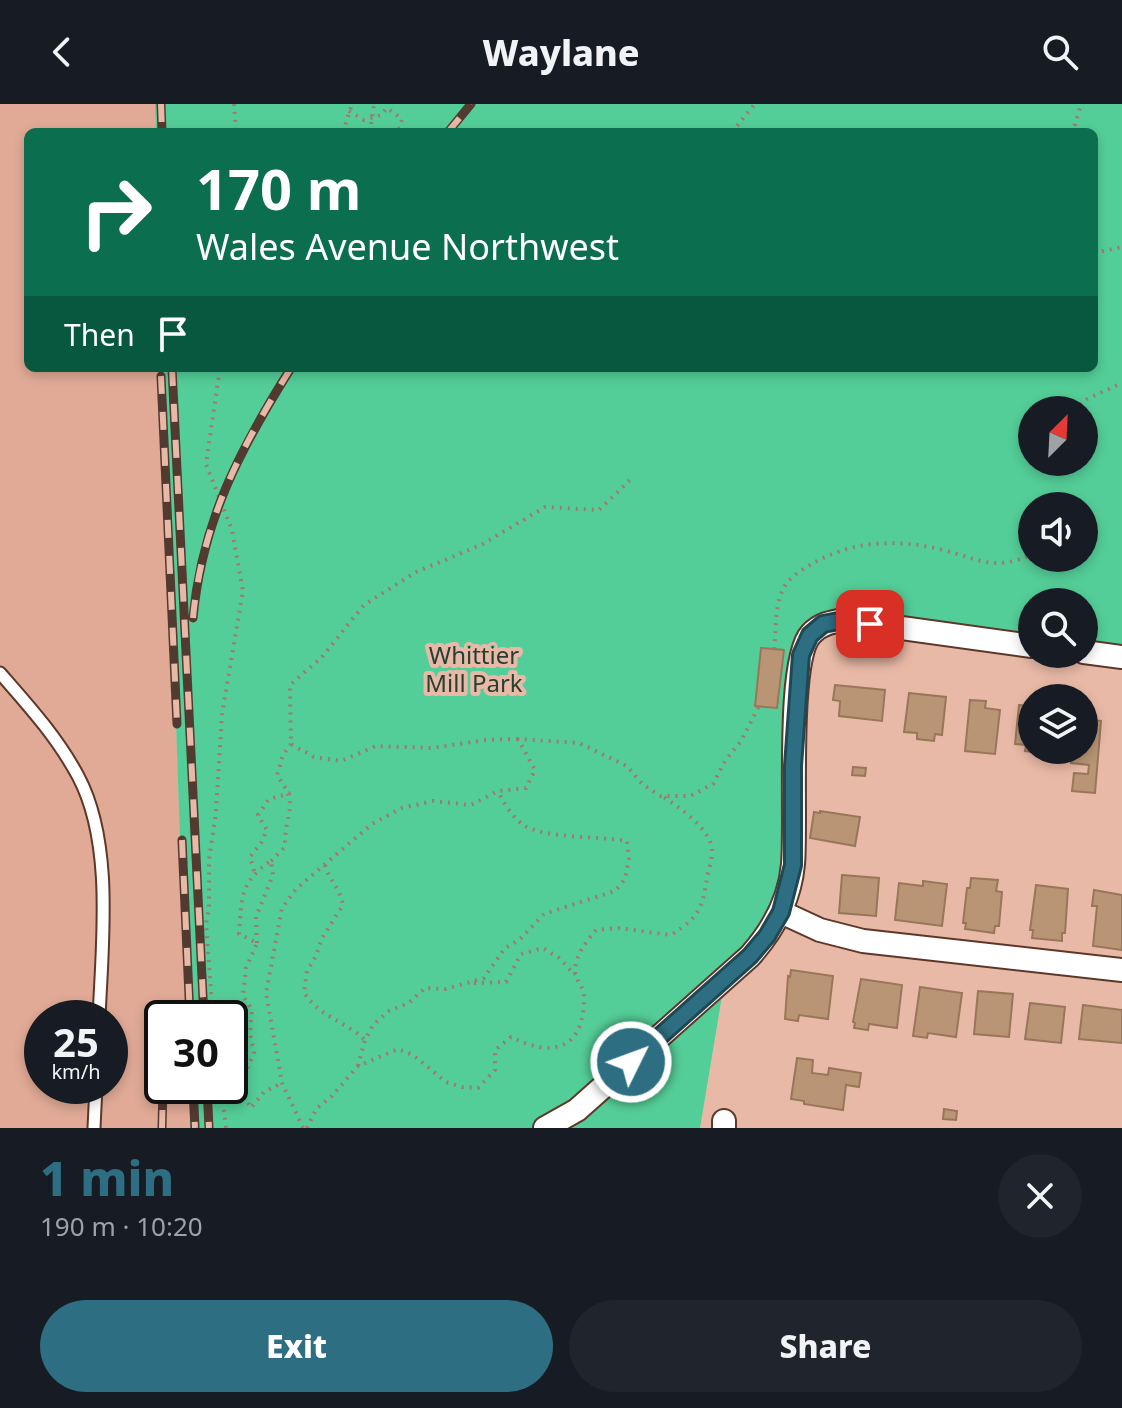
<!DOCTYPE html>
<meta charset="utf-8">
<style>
:root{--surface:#171b24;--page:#20242c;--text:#f1f3f6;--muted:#9ea1a6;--accent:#2e6e82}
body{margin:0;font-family:"Noto Sans",sans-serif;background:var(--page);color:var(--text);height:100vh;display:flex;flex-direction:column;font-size:30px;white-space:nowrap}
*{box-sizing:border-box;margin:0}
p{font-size:26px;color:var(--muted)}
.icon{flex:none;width:44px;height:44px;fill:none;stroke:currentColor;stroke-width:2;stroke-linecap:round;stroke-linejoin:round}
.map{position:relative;height:1024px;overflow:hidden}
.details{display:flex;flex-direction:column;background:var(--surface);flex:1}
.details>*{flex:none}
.top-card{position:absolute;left:24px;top:24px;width:1074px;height:244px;border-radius:12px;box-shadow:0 4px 12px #0003;background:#0b6e4f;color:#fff;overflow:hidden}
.needle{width:52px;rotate:24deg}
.tools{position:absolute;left:1018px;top:292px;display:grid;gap:16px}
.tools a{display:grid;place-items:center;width:80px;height:80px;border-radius:50%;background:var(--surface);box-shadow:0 4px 12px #0003;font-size:40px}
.speed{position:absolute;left:24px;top:896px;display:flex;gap:16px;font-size:40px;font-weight:700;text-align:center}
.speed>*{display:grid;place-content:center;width:104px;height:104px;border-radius:50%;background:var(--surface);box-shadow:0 4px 12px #0003;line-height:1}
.speed small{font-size:20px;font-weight:400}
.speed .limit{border:4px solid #111;border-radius:12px;background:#fff;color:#111}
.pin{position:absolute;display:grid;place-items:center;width:68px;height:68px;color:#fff;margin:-34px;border-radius:16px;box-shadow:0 4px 12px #0006}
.me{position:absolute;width:88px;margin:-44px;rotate:48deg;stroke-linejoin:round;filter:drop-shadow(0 0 6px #0008)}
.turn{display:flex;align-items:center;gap:28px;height:168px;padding:0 40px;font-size:36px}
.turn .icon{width:104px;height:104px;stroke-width:2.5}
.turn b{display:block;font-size:56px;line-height:68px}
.then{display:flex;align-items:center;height:76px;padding:0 40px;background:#0003;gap:16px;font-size:30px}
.round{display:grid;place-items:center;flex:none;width:84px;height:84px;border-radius:42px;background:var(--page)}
.head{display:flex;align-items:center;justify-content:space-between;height:136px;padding:0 40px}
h1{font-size:48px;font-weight:800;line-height:60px;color:var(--accent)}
.cta{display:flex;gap:16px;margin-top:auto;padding:16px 40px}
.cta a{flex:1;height:92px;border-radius:48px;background:var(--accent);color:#fff;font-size:32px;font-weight:800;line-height:92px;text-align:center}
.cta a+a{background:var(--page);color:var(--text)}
header{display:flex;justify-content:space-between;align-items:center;height:104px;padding:0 40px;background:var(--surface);font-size:36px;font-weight:800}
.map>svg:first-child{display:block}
.built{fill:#e1aa96;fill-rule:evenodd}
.green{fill:#54ce98;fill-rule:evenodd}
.building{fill:#b99576;stroke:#997659;stroke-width:2}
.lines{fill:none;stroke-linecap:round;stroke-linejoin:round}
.lane-casing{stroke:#5e3728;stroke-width:15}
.street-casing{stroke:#5e3728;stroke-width:26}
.path{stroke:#9e7a6c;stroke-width:4;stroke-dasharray:2 6;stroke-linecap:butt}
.lane{stroke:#fff;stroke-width:11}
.street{stroke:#fff;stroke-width:22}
.rail-casing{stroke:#533a31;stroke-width:9}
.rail{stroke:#e9b9a7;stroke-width:6;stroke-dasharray:18;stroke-linecap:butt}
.route-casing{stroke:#1e4854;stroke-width:20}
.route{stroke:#2e6e82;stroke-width:14}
.labels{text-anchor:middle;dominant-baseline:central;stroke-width:8;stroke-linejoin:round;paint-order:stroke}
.park-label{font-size:24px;fill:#253f32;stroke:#e9b9a7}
</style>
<header><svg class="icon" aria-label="back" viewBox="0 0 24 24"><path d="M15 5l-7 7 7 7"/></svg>Waylane<svg class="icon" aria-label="search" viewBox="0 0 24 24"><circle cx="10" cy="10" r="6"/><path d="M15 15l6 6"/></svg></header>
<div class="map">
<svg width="1122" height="1024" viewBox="0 0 1122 1024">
<rect width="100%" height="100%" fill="#e9b9a7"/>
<path class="built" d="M0 0H155L156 28H28V264H164L186 914H162V982H188L190 1024H0ZM42 914H110V982H42Z"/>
<path class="green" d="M155 0H1122V555L1070 550H1084V498H1032V547L816 528 807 536 781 808 725 874 700 1024H190L188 982H230V914H186L164 264H1094V28H156ZM1032 306H1084V358H1032ZM1032 402H1084V454H1032Z"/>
<path class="building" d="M761 544 784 546 777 604 755 602Z
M835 581 885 586 882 617 839 612 840 597 833 596Z
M909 589 946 593 942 631 935 630 934 637 917 635V629L904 628Z
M970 596 986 597 985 604 1000 606 995 650 965 647Z
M1019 601 1032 602V646H1043V649L1025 647 1026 641 1015 640Z
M1084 608 1091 609 1090 616 1101 617 1095 689 1072 687 1074 669 1088 670 1089 661 1071 659 1072 646H1084Z
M853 663 866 664 865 672 852 671Z
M820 707 860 713 855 742 810 734 814 708 820 709Z
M842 771 879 774 876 812 839 809Z
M971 774 998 776 996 787 1002 788 999 822H995L994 829 965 825 966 819H963L967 784H970Z
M923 777 947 780 942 822 895 816 899 779 923 782Z
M1036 781 1068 785 1065 829H1062V837L1032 834 1033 826H1030Z
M1094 786 1122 791V846L1093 842 1097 802H1092Z
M791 866 833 872 828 915 799 911 798 917 785 915 788 872 790 873Z
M861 875 902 881 897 924 869 920 868 926 854 924 855 919 853 918Z
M920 883 962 889 956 933 928 929 927 934 913 932Z
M978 887 1013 890 1009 933 974 930Z
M1030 899 1065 903 1061 939 1025 935Z
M1083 901 1122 906V939L1079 935Z
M797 954 813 956 812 969 828 971 829 964 861 969 859 983 846 981 843 1006 804 1000V997L791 995Z
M944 1005 957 1007 956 1016 943 1015Z"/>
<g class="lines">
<defs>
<path id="lane" d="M0 569C28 601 57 633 78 672 114 739 102 840 99 914
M94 1024 96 982"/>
<path id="street" d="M1084 548 1122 553
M781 808 820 826 863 837 1122 866
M724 1017V1024
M545 1024 577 1006 750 852C773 826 790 796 793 760 797 717 786 556 811 530 820 520 831 518 844 516L1032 542"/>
</defs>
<use href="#lane" class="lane-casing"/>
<use href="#street" class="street-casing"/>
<path class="path" d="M234 0 236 28
M349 7 364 16 381 11 387 4 402 15 400 24 394 28
M343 28 352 0
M370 28 374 0
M732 28 755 0
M1070 28 1074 24 1081 0
M1094 149 1122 143
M1074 306 1087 295 1122 279
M774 545C776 528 775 506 781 490 786 474 803 465 817 457 857 436 900 435 943 446 979 455 995 468 1032 450
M518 635 486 636 432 644 376 642 341 657 314 653 291 640 290 581 321 554 364 501 416 468 483 440 545 403 599 406 631 375
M271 757 285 743C284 707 301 704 277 671L283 651 291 640
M325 761C330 779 339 781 343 801L322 834 316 852 307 867 304 889C324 916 342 915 365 936
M254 767 250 753 261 739 267 726 258 711 269 695 291 689
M257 839 256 813 273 771 271 757C239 778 242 795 239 830L257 839 246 864 243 892 252 906 250 929 254 948 240 984 251 1004 264 988 282 979
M474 879 506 878 521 850 543 844 559 854 575 871
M213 914 206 820 209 804V756L216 708 222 610 243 487 232 426 206 360 220 264
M358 962 365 936 373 921 389 907 409 899 425 884 446 885 484 874 505 844 519 836 544 810 615 787 625 775 629 754 627 737C599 732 549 735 525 722 514 716 503 698 498 687
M221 982 226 1024
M303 1024 282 979 266 889 282 804 296 785 372 720 402 704 433 697 471 701 498 687 526 684 535 666 518 635 579 639 627 662 643 681 661 692H690L713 680 725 657 741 637 759 602
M307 1024 316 1005 332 992 358 962 398 945 413 951 446 978 462 983 478 984 495 966V946L511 933C554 955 585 944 584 892 584 883 576 877 575 869 574 853 586 838 596 826L618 824 671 831C702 811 702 803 708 769 710 762 713 751 712 744 708 723 680 704 664 693"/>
<use href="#lane" class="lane"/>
<use href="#street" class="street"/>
<defs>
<path id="rail" d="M161 0 162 28
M448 28 471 0
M172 264 204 914
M161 272 177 620
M193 514C202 417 240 345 291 264
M182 736 190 914
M193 982 195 1024
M207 982 209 1024
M162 1024 163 982"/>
</defs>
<use href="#rail" class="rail-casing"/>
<use href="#rail" class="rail"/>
</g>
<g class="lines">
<defs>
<path id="route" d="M631 958 750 852 767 832 781 808 793 761V662L801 551 810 531 823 520 844 516 870 520"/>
</defs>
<use href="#route" class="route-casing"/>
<use href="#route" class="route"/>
</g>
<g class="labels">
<g class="park-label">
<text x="474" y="550">Whittier<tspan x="474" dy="28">Mill Park</tspan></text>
</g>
</g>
</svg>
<div class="tools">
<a><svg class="needle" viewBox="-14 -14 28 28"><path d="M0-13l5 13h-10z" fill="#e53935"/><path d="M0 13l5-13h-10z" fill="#9ea1a6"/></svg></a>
<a><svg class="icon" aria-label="sound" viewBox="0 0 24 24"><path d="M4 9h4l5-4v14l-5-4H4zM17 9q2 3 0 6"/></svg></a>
<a><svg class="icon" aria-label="search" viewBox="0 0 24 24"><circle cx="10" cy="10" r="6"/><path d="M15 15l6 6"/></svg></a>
<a><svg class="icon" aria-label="layers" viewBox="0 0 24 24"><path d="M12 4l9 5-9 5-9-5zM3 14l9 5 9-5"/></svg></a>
</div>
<div class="speed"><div>25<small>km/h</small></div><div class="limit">30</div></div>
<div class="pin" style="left:870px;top:520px;background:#d93025"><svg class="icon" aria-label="arrive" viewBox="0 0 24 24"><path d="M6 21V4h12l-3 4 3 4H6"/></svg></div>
<svg class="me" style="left:631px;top:958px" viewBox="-20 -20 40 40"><circle r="17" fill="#2e6e82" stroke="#fff" stroke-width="3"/><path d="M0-11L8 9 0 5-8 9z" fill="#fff"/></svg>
<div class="top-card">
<div class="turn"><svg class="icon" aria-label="right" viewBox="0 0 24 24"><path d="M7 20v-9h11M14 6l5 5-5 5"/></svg><div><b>170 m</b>Wales Avenue Northwest</div></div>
<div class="then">Then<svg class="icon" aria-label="arrive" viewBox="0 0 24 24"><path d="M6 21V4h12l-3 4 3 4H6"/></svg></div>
</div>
</div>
<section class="details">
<div class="head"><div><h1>1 min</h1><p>190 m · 10:20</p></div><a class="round"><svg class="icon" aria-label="close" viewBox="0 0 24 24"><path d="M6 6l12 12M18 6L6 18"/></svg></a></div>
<div class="cta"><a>Exit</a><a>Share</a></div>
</section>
